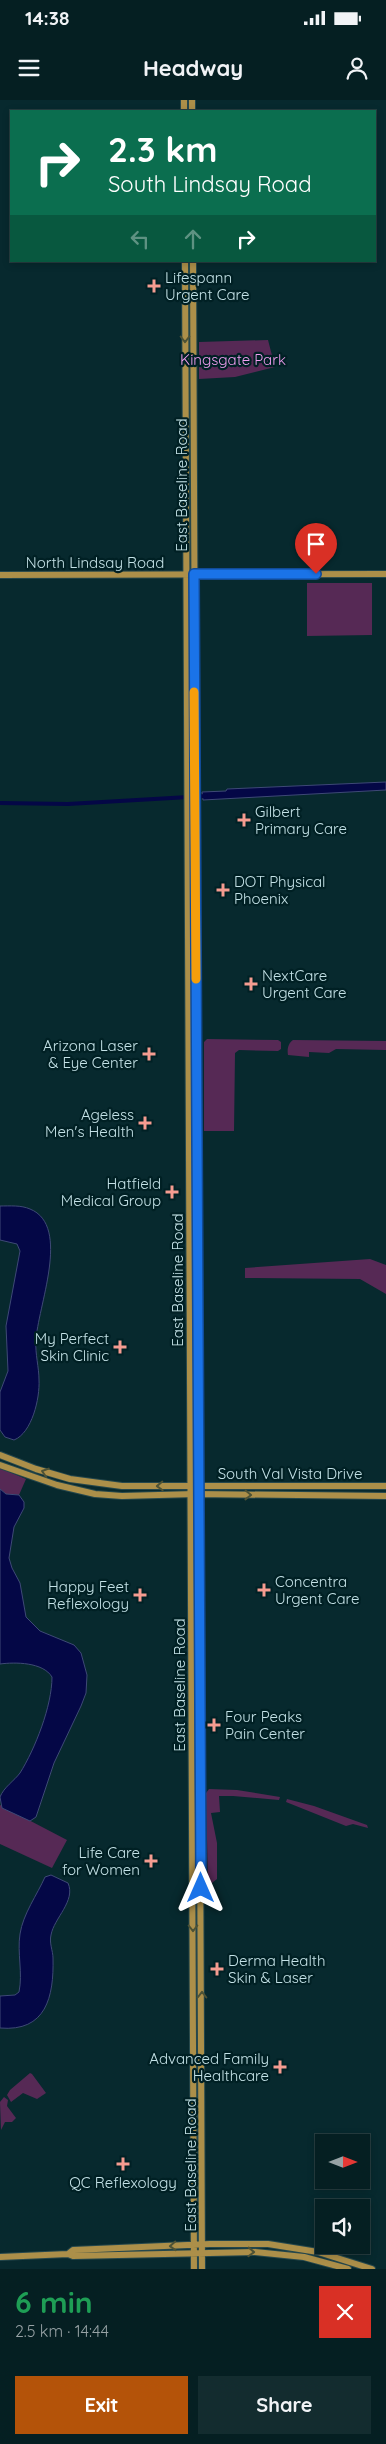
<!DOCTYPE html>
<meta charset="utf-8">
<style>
:root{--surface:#051f22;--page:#132c2f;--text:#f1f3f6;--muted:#97a2a5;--line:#263d40;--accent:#b45309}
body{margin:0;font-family:Quicksand,sans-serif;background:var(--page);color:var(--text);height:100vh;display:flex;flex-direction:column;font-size:19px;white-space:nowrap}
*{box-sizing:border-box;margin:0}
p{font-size:16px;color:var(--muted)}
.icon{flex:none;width:28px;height:28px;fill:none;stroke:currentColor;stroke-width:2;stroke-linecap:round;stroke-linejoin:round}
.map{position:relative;height:2169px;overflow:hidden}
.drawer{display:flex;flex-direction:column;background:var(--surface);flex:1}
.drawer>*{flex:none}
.hud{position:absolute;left:10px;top:10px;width:366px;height:152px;border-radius:0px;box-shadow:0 2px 8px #0003,0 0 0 1px var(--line);background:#0b6e4f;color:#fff;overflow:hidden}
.needle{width:32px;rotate:90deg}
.tools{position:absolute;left:315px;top:2034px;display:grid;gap:10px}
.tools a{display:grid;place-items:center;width:55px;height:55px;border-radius:0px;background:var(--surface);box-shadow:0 2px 8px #0003,0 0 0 1px var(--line);font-size:25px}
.pin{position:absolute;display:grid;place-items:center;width:42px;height:42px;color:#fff;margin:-51px -21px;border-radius:50% 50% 50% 0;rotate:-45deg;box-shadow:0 0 5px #0007}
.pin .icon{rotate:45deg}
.me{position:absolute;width:55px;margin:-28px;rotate:0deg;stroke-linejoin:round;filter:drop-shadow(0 0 4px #0008)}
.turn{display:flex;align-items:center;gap:18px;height:105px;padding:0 15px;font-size:22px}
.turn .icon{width:65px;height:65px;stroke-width:2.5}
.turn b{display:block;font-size:35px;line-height:42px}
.lanes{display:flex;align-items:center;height:48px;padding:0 15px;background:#0003;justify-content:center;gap:25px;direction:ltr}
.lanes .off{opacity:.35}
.round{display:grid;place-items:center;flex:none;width:52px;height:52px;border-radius:0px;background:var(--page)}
.headline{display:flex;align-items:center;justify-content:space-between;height:85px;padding:0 15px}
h1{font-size:30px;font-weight:700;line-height:38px;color:#1e9e55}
.primary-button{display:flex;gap:10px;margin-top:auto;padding:10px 15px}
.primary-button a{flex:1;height:58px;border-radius:0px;background:var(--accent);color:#fff;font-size:20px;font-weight:700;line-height:58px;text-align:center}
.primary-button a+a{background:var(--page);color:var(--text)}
.status{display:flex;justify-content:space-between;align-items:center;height:35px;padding:0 25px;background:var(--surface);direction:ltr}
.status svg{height:14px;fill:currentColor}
header{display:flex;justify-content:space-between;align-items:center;height:65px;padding:0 15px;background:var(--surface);font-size:22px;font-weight:700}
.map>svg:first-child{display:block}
.green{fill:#562955}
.water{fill:#040746;stroke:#3e4976}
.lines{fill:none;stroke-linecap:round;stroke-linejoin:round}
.canal{stroke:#040746;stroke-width:4}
.major-casing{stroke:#25474c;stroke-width:8}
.major{stroke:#ac8f49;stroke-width:6}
.oneway{stroke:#4d5235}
.route-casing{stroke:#114b97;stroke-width:12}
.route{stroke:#1a73e8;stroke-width:9}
.slow{stroke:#f59e0b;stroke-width:9}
.poi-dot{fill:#f59c91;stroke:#002024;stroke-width:2}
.labels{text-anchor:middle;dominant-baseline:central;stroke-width:4.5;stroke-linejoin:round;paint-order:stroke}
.poi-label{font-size:15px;fill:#c4e2e7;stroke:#002024;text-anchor:start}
.park-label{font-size:15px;fill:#f19ef0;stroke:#002024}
.street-label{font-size:15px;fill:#c4e2e7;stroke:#002024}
</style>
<div class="status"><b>14:38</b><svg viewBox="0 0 49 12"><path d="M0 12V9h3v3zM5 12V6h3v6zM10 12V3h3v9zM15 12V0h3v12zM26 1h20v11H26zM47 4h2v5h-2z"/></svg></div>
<header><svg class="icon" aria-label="menu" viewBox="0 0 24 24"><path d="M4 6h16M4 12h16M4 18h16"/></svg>Headway<svg class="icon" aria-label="person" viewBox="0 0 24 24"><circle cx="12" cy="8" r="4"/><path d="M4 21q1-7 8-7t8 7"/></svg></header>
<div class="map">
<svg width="386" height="2169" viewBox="0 0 386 2169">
<rect width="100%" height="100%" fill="#07292e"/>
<path class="green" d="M268 240 275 267 235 277 199 279V242Z
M307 483H372V535L307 536Z
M207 939 278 940 281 942V949L278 951 239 950 235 953 234 1031H204V942Z
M293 940 386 941V950L336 949 329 953 309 952V957L288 955C287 950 288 943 293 940Z
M370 1159 386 1165V1194L360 1179 245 1178V1168Z
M0 1368 26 1379 19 1395 6 1394 0 1389Z
M209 1689 237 1690 280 1697 279 1700 233 1696H219L220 1712 211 1713 217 1743V1779L208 1786 206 1693Z
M287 1699 314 1706 367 1725 368 1728 353 1724 346 1726 286 1702Z
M0 1705 67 1740 52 1768 0 1744Z
M30 1973 32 1974 46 1993 37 1999 23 1993 11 2002 7 1995 10 1990Z
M4 1997 8 2000 7 2006 16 2018 12 2022H5L1 2030 0 2002Z"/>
<path class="water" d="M386 682V690L203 700 202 692 226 691 227 689Z
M0 1106C10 1106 21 1105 30 1109 72 1126 37 1208 36 1241 35 1254 39 1267 39 1280 40 1298 32 1333 14 1340L5 1337 0 1330V1292L8 1271 6 1226 20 1151 17 1144 0 1140Z
M0 1389 6 1394 19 1395 24 1402V1408L14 1427 9 1458 12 1468 20 1483 26 1517 40 1531 74 1545 81 1553 87 1575 86 1593 81 1606 54 1663 36 1717 30 1721 2 1708 0 1697C4 1687 14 1681 20 1673 35 1649 52 1606 52 1577 43 1562 15 1562 0 1564Z
M51 1775 68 1783C76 1801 54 1818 51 1835 49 1843 53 1851 53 1858 54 1897 46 1932 0 1928V1896L15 1895 19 1892C23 1873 17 1853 20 1834 23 1814 37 1795 45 1777Z"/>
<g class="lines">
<path class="canal" d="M0 703 68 704 206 696"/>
<defs>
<path id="major" d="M184 0V11
M192 0V11
M185 161 194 2169
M193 161 202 2169
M0 475 386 474
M0 1355 36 1369 70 1379 122 1386H386
M0 1365 57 1385 95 1394 122 1396 195 1394 386 1396
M68 2154 73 2150 210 2144H268L318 2152 372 2169
M0 2157 68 2154 73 2156 255 2152 304 2157 348 2169"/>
</defs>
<use href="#major" class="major-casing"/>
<use href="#major" class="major"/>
</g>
<defs><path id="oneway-chevron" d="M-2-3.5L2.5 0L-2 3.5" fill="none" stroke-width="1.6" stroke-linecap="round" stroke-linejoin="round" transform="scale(1.25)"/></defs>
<g class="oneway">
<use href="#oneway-chevron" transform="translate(185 239) rotate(90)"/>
<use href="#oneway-chevron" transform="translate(45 1372) rotate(-162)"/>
<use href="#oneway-chevron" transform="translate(160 1386) rotate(178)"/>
<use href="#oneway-chevron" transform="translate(248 1395) rotate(1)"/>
<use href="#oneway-chevron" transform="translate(193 1828) rotate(90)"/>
<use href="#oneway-chevron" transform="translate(202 1895) rotate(-90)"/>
<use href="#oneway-chevron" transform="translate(173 2146) rotate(177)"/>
<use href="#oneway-chevron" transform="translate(251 2152) rotate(2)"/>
</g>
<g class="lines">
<defs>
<path id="route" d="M201 1788 194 474H316"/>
</defs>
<use href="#route" class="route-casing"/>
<use href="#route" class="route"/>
<path class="slow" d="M194 592 196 879"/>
</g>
<g class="poi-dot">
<path d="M151.5 178.5h5v5h5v5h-5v5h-5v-5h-5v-5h5z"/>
<path d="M241.5 712.5h5v5h5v5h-5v5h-5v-5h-5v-5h5z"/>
<path d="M220.5 782.5h5v5h5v5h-5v5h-5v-5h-5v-5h5z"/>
<path d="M248.5 876.5h5v5h5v5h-5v5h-5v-5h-5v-5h5z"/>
<path d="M146.5 946.5h5v5h5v5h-5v5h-5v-5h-5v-5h5z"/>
<path d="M142.5 1015.5h5v5h5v5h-5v5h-5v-5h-5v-5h5z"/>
<path d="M169.5 1084.5h5v5h5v5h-5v5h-5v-5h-5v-5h5z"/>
<path d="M117.5 1239.5h5v5h5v5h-5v5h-5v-5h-5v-5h5z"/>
<path d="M261.5 1482.5h5v5h5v5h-5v5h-5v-5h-5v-5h5z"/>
<path d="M137.5 1487.5h5v5h5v5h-5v5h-5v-5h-5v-5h5z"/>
<path d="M211.5 1617.5h5v5h5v5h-5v5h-5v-5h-5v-5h5z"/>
<path d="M148.5 1753.5h5v5h5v5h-5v5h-5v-5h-5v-5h5z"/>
<path d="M214.5 1861.5h5v5h5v5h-5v5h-5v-5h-5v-5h5z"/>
<path d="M277.5 1959.5h5v5h5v5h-5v5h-5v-5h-5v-5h5z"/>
<path d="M120.5 2056.5h5v5h5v5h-5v5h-5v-5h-5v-5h5z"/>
</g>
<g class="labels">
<g class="poi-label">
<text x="165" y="177">Lifespann<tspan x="165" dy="17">Urgent Care</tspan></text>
<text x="255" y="711">Gilbert<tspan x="255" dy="17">Primary Care</tspan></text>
<text x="234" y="781">DOT Physical<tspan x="234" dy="17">Phoenix</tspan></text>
<text x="262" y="875">NextCare<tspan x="262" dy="17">Urgent Care</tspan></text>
<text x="138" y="945" text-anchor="end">Arizona Laser<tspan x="138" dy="17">&amp; Eye Center</tspan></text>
<text x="134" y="1014" text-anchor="end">Ageless<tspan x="134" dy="17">Men's Health</tspan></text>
<text x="161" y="1083" text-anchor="end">Hatfield<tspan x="161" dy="17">Medical Group</tspan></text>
<text x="109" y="1238" text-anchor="end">My Perfect<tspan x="109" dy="17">Skin Clinic</tspan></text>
<text x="275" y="1481">Concentra<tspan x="275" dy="17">Urgent Care</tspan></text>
<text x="129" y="1486" text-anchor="end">Happy Feet<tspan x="129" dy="17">Reflexology</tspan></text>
<text x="225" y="1616">Four Peaks<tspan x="225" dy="17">Pain Center</tspan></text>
<text x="140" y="1752" text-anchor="end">Life Care<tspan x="140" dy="17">for Women</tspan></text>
<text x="228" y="1860">Derma Health<tspan x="228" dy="17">Skin &amp; Laser</tspan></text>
<text x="269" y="1958" text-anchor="end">Advanced Family<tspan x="269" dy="17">Healthcare</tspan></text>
<text x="123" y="2082" text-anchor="middle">QC Reflexology</text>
</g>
<g class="park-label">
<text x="233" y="259">Kingsgate Park</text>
</g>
<g class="street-label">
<text transform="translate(181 385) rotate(-90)">East Baseline Road</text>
<text x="95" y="462">North Lindsay Road</text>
<text transform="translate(177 1180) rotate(-90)">East Baseline Road</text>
<text x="290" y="1373">South Val Vista Drive</text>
<text transform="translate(179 1585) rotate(-90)">East Baseline Road</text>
<text transform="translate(190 2065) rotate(-90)">East Baseline Road</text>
</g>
</g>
</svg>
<div class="tools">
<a><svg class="needle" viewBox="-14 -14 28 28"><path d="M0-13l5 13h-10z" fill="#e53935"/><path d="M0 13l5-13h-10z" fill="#97a2a5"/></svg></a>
<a><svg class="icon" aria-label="sound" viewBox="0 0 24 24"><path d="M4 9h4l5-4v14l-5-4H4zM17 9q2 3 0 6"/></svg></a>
</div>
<div class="pin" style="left:316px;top:474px;background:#d93025"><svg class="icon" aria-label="arrive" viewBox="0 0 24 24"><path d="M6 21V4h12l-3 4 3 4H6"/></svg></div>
<svg class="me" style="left:201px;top:1788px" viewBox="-20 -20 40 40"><path d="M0-17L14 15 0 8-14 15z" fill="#1a73e8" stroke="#fff" stroke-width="4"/></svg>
<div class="hud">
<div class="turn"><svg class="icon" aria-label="right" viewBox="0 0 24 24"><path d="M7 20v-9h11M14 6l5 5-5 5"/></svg><div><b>2.3 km</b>South Lindsay Road</div></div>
<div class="lanes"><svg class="icon off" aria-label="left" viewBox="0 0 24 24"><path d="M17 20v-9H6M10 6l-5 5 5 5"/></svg><svg class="icon off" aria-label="ahead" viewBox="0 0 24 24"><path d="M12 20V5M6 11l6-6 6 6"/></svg><svg class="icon" aria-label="right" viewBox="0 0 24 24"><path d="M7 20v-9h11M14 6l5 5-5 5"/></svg></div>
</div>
</div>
<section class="drawer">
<div class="headline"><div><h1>6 min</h1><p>2.5 km · 14:44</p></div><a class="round" style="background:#d93025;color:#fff"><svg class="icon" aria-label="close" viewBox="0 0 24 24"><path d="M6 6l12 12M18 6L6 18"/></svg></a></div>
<div class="primary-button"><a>Exit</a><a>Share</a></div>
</section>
